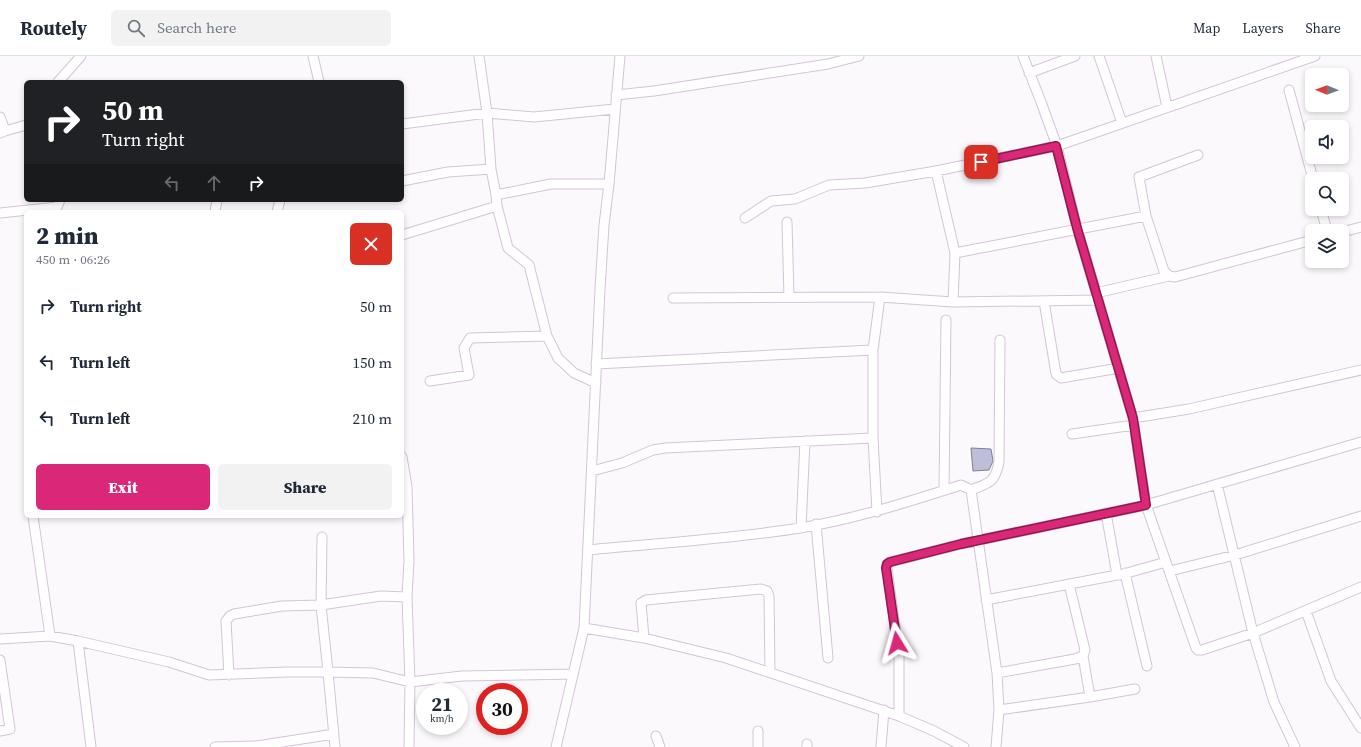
<!DOCTYPE html>
<meta charset="utf-8">
<style>
:root{--surface:#fff;--page:#f2f2f3;--text:#1f2937;--muted:#747a83;--line:#e0e1e3;--accent:#db2777}
body{margin:0;font-family:"Source Serif 4",serif;background:var(--page);color:var(--text);height:100vh;display:flex;flex-direction:column;font-size:15px;white-space:nowrap}
*{box-sizing:border-box;margin:0}
p{font-size:13px;color:var(--muted)}
.icon{flex:none;width:22px;height:22px;fill:none;stroke:currentColor;stroke-width:2;stroke-linecap:round;stroke-linejoin:round}
.map{position:relative;flex:1;overflow:hidden}
.details{position:absolute;left:24px;top:154px;width:380px;height:308px;display:flex;flex-direction:column;background:var(--surface);border-radius:6px;box-shadow:0 2px 6px #0003}
.details>*{flex:none}
.hud{position:absolute;left:24px;top:24px;width:380px;height:122px;border-radius:6px;box-shadow:0 2px 6px #0003;background:#202124;color:#fff;overflow:hidden}
.needle{width:26px;rotate:271deg}
.fabs{position:absolute;left:1305px;top:12px;display:grid;gap:8px}
.fabs a{display:grid;place-items:center;width:44px;height:44px;border-radius:6px;background:var(--surface);box-shadow:0 2px 6px #0003;font-size:20px}
.speed{position:absolute;left:416px;top:627px;display:flex;gap:8px;font-size:20px;font-weight:700;text-align:center}
.speed>*{display:grid;place-content:center;width:52px;height:52px;border-radius:50%;background:var(--surface);box-shadow:0 2px 6px #0003;line-height:1}
.speed small{font-size:10px;font-weight:400}
.speed .limit{border:6px solid #d22;background:#fff;color:#111}
.pin{position:absolute;display:grid;place-items:center;width:34px;height:34px;color:#fff;margin:-17px;border-radius:8px;box-shadow:0 2px 6px #0006}
.me{position:absolute;width:44px;margin:-22px;rotate:352deg;stroke-linejoin:round;filter:drop-shadow(0 0 3px #0008)}
.turn{display:flex;align-items:center;gap:14px;height:84px;padding:0 12px;font-size:18px}
.turn .icon{width:52px;height:52px;stroke-width:2.5}
.turn b{display:block;font-size:28px;line-height:34px}
.lanes{display:flex;align-items:center;height:38px;padding:0 12px;background:#0003;justify-content:center;gap:20px;direction:ltr}
.lanes .off{opacity:.35}
.round{display:grid;place-items:center;flex:none;width:42px;height:42px;border-radius:6px;background:var(--page)}
.overview{display:flex;align-items:center;justify-content:space-between;height:68px;padding:0 12px}
h1{font-size:24px;font-weight:800;line-height:30px}
.cta{display:flex;gap:8px;margin-top:auto;padding:8px 12px}
.cta a{flex:1;height:46px;border-radius:6px;background:var(--accent);color:#fff;font-size:16px;font-weight:800;line-height:46px;text-align:center}
.cta a+a{background:var(--page);color:var(--text)}
ul{padding:0;list-style:none}
li{display:flex;align-items:center;gap:12px;height:56px;padding:0 12px}
li div{flex:1}
li b{display:block;font-size:15px}
li em{font-style:normal}
header{display:flex;align-items:center;gap:24px;box-sizing:border-box;height:56px;padding:0 20px;background:var(--surface);border-bottom:1px solid var(--line)}
header strong{font-size:19px}
nav{display:flex;gap:22px;margin-inline-start:auto;font-size:14px}
.search{width:280px;height:36px;background:var(--page);display:flex;align-items:center;gap:10px;box-sizing:border-box;padding:0 14px;border-radius:6px;color:var(--muted);font-size:15px}
.map>svg:first-child{display:block}
.building{fill:#bebdda;stroke:#7f7e94}
.lines{fill:none;stroke-linecap:round;stroke-linejoin:round}
.street-casing{stroke:#d4c4d8;stroke-width:11}
.street{stroke:#fff;stroke-width:9}
.route-casing{stroke:#8e194d;stroke-width:10}
.route{stroke:#db2777;stroke-width:7}
</style>
<header>
<strong>Routely</strong>
<div class="search"><svg class="icon" aria-label="search" viewBox="0 0 24 24"><circle cx="10" cy="10" r="6"/><path d="M15 15l6 6"/></svg>Search here</div>
<nav><a>Map</a><a>Layers</a><a>Share</a></nav>
</header>
<div class="map">
<svg width="1361" height="691" viewBox="0 0 1361 691">
<rect width="100%" height="100%" fill="#fcf9fd"/>
<path class="building" d="M971 392 991 393 993 405 989 414 973 415Z"/>
<g class="lines">
<defs>
<path id="street" d="M313 0 319 26
M479 0 487 57 491 113 496 139 497 150 508 192 529 209 547 280 558 302 574 317 596 327
M1023 0 1041 46 1057 90 1077 172 1133 362 1146 449 1196 592 1198 594H1202L1253 577 1361 531
M1099 0 1122 67
M1156 0 1167 51
M1029 17 1075 0
M58 26 81 0
M1289 34 1313 123
M616 39 654 35 828 8 859 0
M0 61 5 75 0 77
M402 68 487 57 534 61 615 53
M5 75 26 69
M936 115 955 197
M402 125 448 116 491 113
M496 139 551 128H609
M1321 153 1327 175
M215 156 217 144
M277 156 280 144
M0 157 57 151 60 144
M1146 160 1139 121 1198 99
M745 162 771 145 795 143 829 129 865 127 936 115 1057 90 1315 0
M787 166 789 241
M1342 176 1361 171
M402 179 497 150
M1096 237 1169 220
M673 242 880 241
M1044 245 1056 318 1061 322 1119 312
M953 246 1098 244
M596 308 873 294
M430 325 469 319 464 292 470 282 547 280
M1133 362 1189 353 1361 314
M1072 378 1134 369
M873 382 877 456
M402 401 407 431 409 504 407 541 410 626 409 691
M592 415 622 407 653 394 665 392 873 382V294L880 241 953 246 955 197 1146 160 1164 215 1169 220 1175 221 1312 184
M1217 428 1253 577 1274 646 1295 691
M944 434 946 264
M971 434C989 427 995 427 999 406L1000 284
M33 460 50 580
M816 468 828 602
M801 472 805 385
M322 481 321 549 328 616 373 617 410 626 462 620 573 618
M588 494C659 487 730 483 800 472 855 463 908 446 961 429L971 434 997 617 999 654 996 691
M1170 515 1235 499 1361 460
M1125 517 1147 610
M1120 519 1166 506
M986 544 1117 519 1106 457
M1306 555 1331 625 1361 672
M584 572 644 582 726 602 899 660 934 675 964 691
M644 582 641 547 646 544 761 533 767 535 769 540 770 616
M0 583 50 580 78 585 169 606 209 619 287 616H328L335 691
M78 585 91 691
M1083 600 1090 641
M0 604 10 673 0 675
M997 617 1075 603 1083 600 1085 594 1069 528
M229 619 226 565 230 560 234 558 282 550 321 549 381 540 407 541
M999 654 1090 641 1135 633
M899 660V601L887 512V508L890 506 961 488 1146 449 1361 386
M758 675V691
M656 680 660 691
M215 691 257 690 334 678
M556 691 584 572 600 233 604 169 609 128 620 0
M807 691V688
M881 691 884 654"/>
</defs>
<use href="#street" class="street-casing"/>
<use href="#street" class="street"/>
</g>
<g class="lines">
<defs>
<path id="route" d="M897 587 886 512 887 508 890 506 961 488 1146 449 1133 362 1077 172 1056 90 981 106"/>
</defs>
<use href="#route" class="route-casing"/>
<use href="#route" class="route"/>
</g>
</svg>
<div class="fabs">
<a><svg class="needle" viewBox="-14 -14 28 28"><path d="M0-13l5 13h-10z" fill="#e53935"/><path d="M0 13l5-13h-10z" fill="#747a83"/></svg></a>
<a><svg class="icon" aria-label="sound" viewBox="0 0 24 24"><path d="M4 9h4l5-4v14l-5-4H4zM17 9q2 3 0 6"/></svg></a>
<a><svg class="icon" aria-label="search" viewBox="0 0 24 24"><circle cx="10" cy="10" r="6"/><path d="M15 15l6 6"/></svg></a>
<a><svg class="icon" aria-label="layers" viewBox="0 0 24 24"><path d="M12 4l9 5-9 5-9-5zM3 14l9 5 9-5"/></svg></a>
</div>
<div class="speed"><div>21<small>km/h</small></div><div class="limit">30</div></div>
<div class="pin" style="left:981px;top:106px;background:#d93025"><svg class="icon" aria-label="arrive" viewBox="0 0 24 24"><path d="M6 21V4h12l-3 4 3 4H6"/></svg></div>
<svg class="me" style="left:897px;top:587px" viewBox="-20 -20 40 40"><path d="M0-17L14 15 0 8-14 15z" fill="#db2777" stroke="#fff" stroke-width="4"/></svg>
<div class="hud">
<div class="turn"><svg class="icon" aria-label="right" viewBox="0 0 24 24"><path d="M7 20v-9h11M14 6l5 5-5 5"/></svg><div><b>50 m</b>Turn right</div></div>
<div class="lanes"><svg class="icon off" aria-label="left" viewBox="0 0 24 24"><path d="M17 20v-9H6M10 6l-5 5 5 5"/></svg><svg class="icon off" aria-label="ahead" viewBox="0 0 24 24"><path d="M12 20V5M6 11l6-6 6 6"/></svg><svg class="icon" aria-label="right" viewBox="0 0 24 24"><path d="M7 20v-9h11M14 6l5 5-5 5"/></svg></div>
</div>
<section class="details">
<div class="overview"><div><h1>2 min</h1><p>450 m · 06:26</p></div><a class="round" style="background:#d93025;color:#fff"><svg class="icon" aria-label="close" viewBox="0 0 24 24"><path d="M6 6l12 12M18 6L6 18"/></svg></a></div>
<ul>
<li><svg class="icon" aria-label="right" viewBox="0 0 24 24"><path d="M7 20v-9h11M14 6l5 5-5 5"/></svg><div><b>Turn right</b></div><em>50 m</em></li>
<li><svg class="icon" aria-label="left" viewBox="0 0 24 24"><path d="M17 20v-9H6M10 6l-5 5 5 5"/></svg><div><b>Turn left</b></div><em>150 m</em></li>
<li><svg class="icon" aria-label="left" viewBox="0 0 24 24"><path d="M17 20v-9H6M10 6l-5 5 5 5"/></svg><div><b>Turn left</b></div><em>210 m</em></li>
</ul>
<div class="cta"><a>Exit</a><a>Share</a></div>
</section>
</div>
